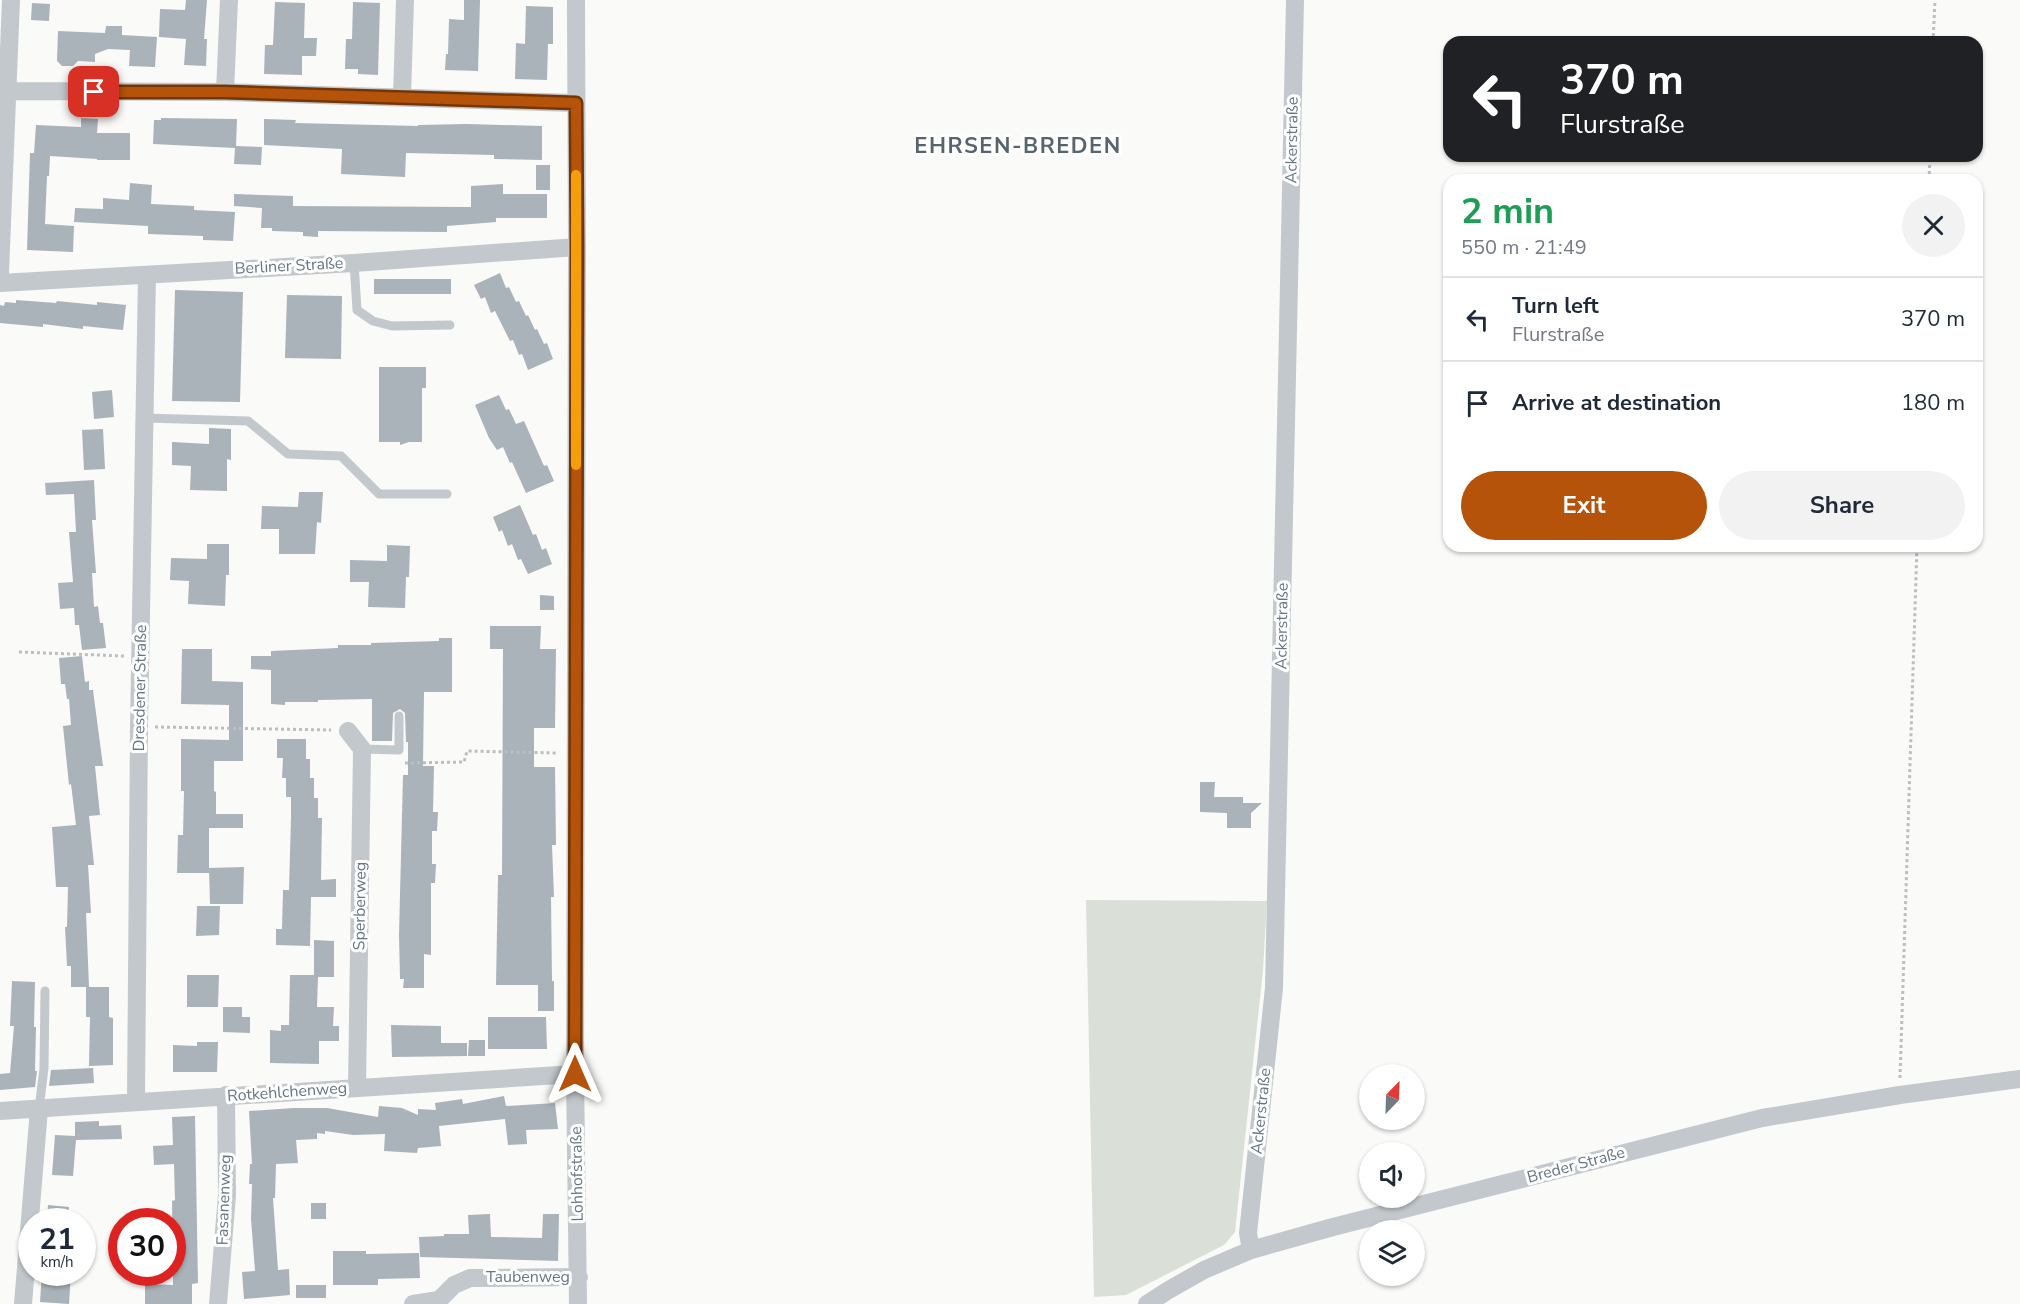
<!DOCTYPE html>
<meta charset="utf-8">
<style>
:root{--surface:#fff;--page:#f2f2f3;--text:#1f2937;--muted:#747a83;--line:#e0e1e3;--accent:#b45309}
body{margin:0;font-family:"Nunito Sans",sans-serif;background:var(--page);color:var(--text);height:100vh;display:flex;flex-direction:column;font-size:22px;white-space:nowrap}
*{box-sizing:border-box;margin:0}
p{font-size:20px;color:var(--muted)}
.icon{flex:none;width:33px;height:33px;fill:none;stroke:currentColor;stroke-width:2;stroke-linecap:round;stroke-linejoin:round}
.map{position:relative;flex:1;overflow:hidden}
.panel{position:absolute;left:1443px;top:174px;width:540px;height:378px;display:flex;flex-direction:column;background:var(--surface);border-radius:18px;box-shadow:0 2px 4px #0004}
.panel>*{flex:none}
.top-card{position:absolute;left:1443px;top:36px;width:540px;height:126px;border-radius:18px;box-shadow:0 2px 4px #0004;background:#202124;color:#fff;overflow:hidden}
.needle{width:39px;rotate:23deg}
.fabs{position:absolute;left:1359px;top:1064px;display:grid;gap:12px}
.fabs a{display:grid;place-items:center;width:66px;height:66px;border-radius:50%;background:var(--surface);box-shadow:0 2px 4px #0004;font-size:30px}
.speed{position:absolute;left:18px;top:1208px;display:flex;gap:12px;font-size:30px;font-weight:700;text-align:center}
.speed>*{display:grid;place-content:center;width:78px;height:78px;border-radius:50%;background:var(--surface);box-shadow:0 2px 4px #0004;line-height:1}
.speed small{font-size:15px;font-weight:400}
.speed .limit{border:9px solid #d22;background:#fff;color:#111}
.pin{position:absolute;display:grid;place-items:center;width:51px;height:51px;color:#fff;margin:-26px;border-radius:12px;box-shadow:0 3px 9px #0006}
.me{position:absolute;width:66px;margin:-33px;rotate:0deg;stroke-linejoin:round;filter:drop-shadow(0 0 4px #0008)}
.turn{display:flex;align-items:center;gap:21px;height:126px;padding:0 18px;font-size:27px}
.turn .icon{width:78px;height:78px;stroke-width:2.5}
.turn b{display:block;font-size:42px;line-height:51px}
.round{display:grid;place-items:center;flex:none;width:63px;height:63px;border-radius:32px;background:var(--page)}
.headline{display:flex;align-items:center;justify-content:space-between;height:102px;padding:0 18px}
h1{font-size:36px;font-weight:700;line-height:45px;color:#1e9e55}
.cta{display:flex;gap:12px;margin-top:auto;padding:12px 18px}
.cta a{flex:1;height:69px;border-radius:36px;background:var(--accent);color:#fff;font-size:24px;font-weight:700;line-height:69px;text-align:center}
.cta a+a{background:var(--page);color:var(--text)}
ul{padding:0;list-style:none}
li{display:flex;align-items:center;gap:18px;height:84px;padding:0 18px;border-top:2px solid var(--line)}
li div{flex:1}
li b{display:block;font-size:22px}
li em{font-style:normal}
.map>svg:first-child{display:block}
.green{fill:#dadfd7}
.building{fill:#aab3b9}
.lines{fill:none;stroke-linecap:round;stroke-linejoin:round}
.path{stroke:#bbbfc2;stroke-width:3;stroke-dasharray:3 3;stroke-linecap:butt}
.service{stroke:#c3c8cc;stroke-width:9}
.minor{stroke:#c3c8cc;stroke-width:18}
.route-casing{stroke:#753606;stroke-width:15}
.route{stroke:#b45309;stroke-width:10}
.slow{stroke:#f59e0b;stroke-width:10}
.labels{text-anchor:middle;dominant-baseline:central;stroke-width:6;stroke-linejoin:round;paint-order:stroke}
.street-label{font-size:16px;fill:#657683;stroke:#fff}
.district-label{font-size:22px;font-weight:bold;letter-spacing:1.5px;fill:#57646e;stroke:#fff}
</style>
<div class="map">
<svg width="2020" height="1304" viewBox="0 0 2020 1304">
<rect width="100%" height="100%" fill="#fafaf8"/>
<path class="green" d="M1086 900 1267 901 1263 970 1235 1232 1224 1245 1126 1295 1094 1297Z"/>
<path class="building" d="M186 0H207L204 39H207L206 66 184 65 186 39 159 37 160 9 185 10Z
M464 0H480L478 71 445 70 446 54H448L449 19 464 20Z
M275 2 305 3 304 38H317L316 56H302V75L264 74 265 45H273Z
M353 2 380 3 378 75 358 74V69H345L346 39H352Z
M32 3 50 4 49 21 31 20Z
M526 6 553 7V44H548L547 80 515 79 516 43 525 44Z
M106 26H122V35L157 37 155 67 129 66 130 50 108 49 95 54V62L78 61 73 66H62L57 61 58 31 105 33Z
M81 118 98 119 97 133H130V160H97V159L50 156 49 176H47L45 224 74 226 73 252 27 250 30 153H34L36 125 81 127Z
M161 118 237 119 236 146 262 147 261 165 234 164 235 148 153 144 154 120H161Z
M264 119 296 120 295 123 418 126V125L467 124 542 126V160L494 159V155L406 153 405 177 341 174 342 149 264 145Z
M536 165H550V190H536Z
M130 183 152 185 151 204 194 206V210L235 212 233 241 203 240V236L148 234V226L74 222 75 208 103 209V198L129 200Z
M503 184V194H547V218H496V222L447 226V232L318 231V237L303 236V232L272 231V228H261L262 208 234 206V194L293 196V206L471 207V186Z
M500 273 506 288 509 287 516 302 519 301 526 316 528 315 535 330 537 329 544 344 547 343 553 359 528 370 522 354 519 355 513 340 510 341 495 311 491 313 485 297 481 299 474 285Z
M374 279H451V294H374Z
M175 290 243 292 240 402 172 401Z
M287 295 342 296 341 359 285 358Z
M16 300 56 303 57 301 97 305V302L126 305 123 330 83 326V329L43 324V327L0 323V305L4 306 5 302 16 303Z
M379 367H426V388H422V442H409L400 445V442H379Z
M112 390 114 417 94 419 92 392Z
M499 395 506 410 509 409 516 424 524 421 544 466 547 465 554 481 526 493 512 462 510 463 503 447 497 450 489 438 475 405Z
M209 428 231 429V460L227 459V491L190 490 191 466 172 465V442L209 444Z
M103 429 105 469 84 470 82 430Z
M94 480 96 520H92L96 573H92L94 607 98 606 100 623H103L106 648 82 650 79 625H75L74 608 60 609 58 583 73 582 69 532H76L74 494 46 495 45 483Z
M299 492H323L321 523 317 522 315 554H279V529H261L262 506 298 507Z
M520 505 533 535 536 534 542 550 546 548 552 564 528 574 521 559 518 560 512 544 508 546 502 530 499 532 493 517Z
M207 544H229V575H226L225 606 188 604 189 581 170 580 171 558 207 559Z
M387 545 410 546 409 577H406L405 608 368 607 369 582H350V560L387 561Z
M540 595 554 596V610H540Z
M490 626H541L540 649H556L555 728H534V767H555L556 845H552L554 897H551L552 981H554V1011H538V985H496L498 875H502L503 649H490Z
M439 638H452V692H424L423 766H434L433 812H438L437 831H432V864H436L435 883H431V955L424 954V988H403L404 979H400L399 935 403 775H408V742H406L405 713 400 709 393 713 392 741H372V699L318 700V702H285V705L271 704V670L251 669V656H271V651L338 648V645H371V643L439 641Z
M182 649H212V681L243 682V761H214V791L216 792V814H243V828H209V873H177L178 835H183L184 791H181V739L229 740V705L181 704Z
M82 656 85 682 89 681V690H93L103 766H95L100 815 89 816 94 865H88L91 913H86L89 987H71V966H67L65 927H67L68 887H56L52 827 76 825 71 784 69 785 63 726 71 725 69 699H67L65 684H61L59 658Z
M277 739H306V759H310V778H314V798H318V818H322L321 880 336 879V897H311L310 946 276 945V929H282L283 890H289L291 817V797H286V778H282L283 758H277Z
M1200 782H1215L1214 797H1243V803H1262L1251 813V828H1227V813L1200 812Z
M244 867 243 904H210L209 868Z
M197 906H220L219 935 196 936Z
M314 940 334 941V977H318L317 1007H334L333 1026H339V1041H319V1064L270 1063V1030L281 1031V1025H289L290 975H314Z
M187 975H219L218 1007H187Z
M12 981 35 982 34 1027H36L35 1071H37L35 1087 0 1090V1074L10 1073 14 1026H10Z
M86 987H109V1017L113 1018V1065L89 1066 90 1017H86Z
M223 1007H242V1017H250V1033L223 1032Z
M488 1017H546L547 1049H488Z
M391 1025 441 1026V1043H467V1056L392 1057Z
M469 1040H485V1056H468Z
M197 1042H218L217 1072H173V1045L197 1046Z
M93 1068 94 1083 49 1086 51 1070Z
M504 1096 506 1106 555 1103 558 1129 526 1130 527 1144 508 1145 505 1119 439 1126 441 1146 418 1148 417 1153 384 1151 385 1134 353 1135 325 1131V1134L317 1133V1139L296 1140 298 1163 276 1164 275 1198H273L278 1270 289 1269 290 1295 244 1299 242 1272 255 1271 251 1219 252 1184H249L250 1164H252L249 1111 294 1108H327L378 1117 379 1106 402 1108 418 1115V1109L436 1110 435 1103 462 1099 463 1104Z
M195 1116 198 1283 192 1284V1304H145V1284L173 1285 172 1201 175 1200 174 1164 154 1165 153 1146 173 1145 172 1117Z
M99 1121V1126L121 1125 122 1139 76 1140 73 1176 52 1175 55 1135 75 1136V1122Z
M311 1203H326V1219H311Z
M48 1205 69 1207 68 1221H47Z
M490 1214 491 1237 542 1238 543 1214H559L558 1261 420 1257 419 1237 444 1236V1234H469L468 1215Z
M333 1251H366V1254L419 1253 420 1278 378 1279V1285H333Z
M42 1272H71L69 1304 40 1302Z
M296 1285H326V1298H296Z"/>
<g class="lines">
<path class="path" d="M1933 42 1935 0
M1929 180 1930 156
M19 652 124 656
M155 727 331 730
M405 763 464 762 467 751 558 753
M1900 1078 1917 546"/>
<path class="service" d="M354 263 357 310 373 321 392 326 450 325
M145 418 248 421 288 454 341 456 379 494H447
M362 749 399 750V716
M39 1109 44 1068 45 991"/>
<path class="minor" d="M576 0 577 247 575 1074 578 1304
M7 91 225 92 575 103
M225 92 229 0
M402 97 405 0
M0 273 11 0
M0 283 354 263 577 247
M348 731 362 749 357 1087
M136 1101 139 726 147 275
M0 1111 575 1074
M1251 1250 1248 1233 1274 988 1295 0
M23 1304 39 1109
M218 1304 227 1195 226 1095
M413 1304 439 1300 454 1285 470 1278 579 1277
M1147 1304 1167 1291 1204 1270 1251 1250 1333 1227 1762 1118 1900 1095 2020 1079"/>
</g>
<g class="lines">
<defs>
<path id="route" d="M94 92H225L576 103 577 247 575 1074"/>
</defs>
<use href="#route" class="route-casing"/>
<use href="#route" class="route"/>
<path class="slow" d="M576 465V175"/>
</g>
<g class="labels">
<g class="street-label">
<text transform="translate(1292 140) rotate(-89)">Ackerstraße</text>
<text transform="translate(289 266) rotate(-3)">Berliner Straße</text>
<text transform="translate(1282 626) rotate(-89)">Ackerstraße</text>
<text transform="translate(140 688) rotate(-89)">Dresdener Straße</text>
<text transform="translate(360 906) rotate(-89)">Sperberweg</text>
<text transform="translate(287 1092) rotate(-4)">Rotkehlchenweg</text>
<text transform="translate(1261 1111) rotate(-84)">Ackerstraße</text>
<text transform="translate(1576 1165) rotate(-15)">Breder Straße</text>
<text transform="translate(577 1174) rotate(-91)">Lohhofstraße</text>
<text transform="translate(224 1200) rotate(-88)">Fasanenweg</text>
<text x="528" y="1277">Taubenweg</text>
</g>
<g class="district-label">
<text x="1018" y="146">EHRSEN-BREDEN</text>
</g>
</g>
</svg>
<div class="fabs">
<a><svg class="needle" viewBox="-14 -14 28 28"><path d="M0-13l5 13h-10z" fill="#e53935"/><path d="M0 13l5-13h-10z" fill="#747a83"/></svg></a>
<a><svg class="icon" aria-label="sound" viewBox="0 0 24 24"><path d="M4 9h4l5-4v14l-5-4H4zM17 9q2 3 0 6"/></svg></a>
<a><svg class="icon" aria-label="layers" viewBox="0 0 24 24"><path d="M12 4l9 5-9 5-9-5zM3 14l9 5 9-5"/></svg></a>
</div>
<div class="speed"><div>21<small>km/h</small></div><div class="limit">30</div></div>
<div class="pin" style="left:94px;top:92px;background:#d93025"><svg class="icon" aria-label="arrive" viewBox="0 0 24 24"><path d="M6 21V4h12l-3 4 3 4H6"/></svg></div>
<svg class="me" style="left:575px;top:1074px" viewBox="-20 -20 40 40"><path d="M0-17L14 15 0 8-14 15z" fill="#b45309" stroke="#fff" stroke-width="4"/></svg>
<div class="top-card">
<div class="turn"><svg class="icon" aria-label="left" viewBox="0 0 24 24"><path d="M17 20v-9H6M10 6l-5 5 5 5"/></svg><div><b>370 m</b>Flurstraße</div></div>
</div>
<section class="panel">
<div class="headline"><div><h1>2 min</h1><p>550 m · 21:49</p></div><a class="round"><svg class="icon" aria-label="close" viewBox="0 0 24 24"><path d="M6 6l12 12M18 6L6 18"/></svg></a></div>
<ul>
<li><svg class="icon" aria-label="left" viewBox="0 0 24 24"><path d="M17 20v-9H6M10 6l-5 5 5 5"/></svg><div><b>Turn left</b><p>Flurstraße</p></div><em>370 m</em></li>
<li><svg class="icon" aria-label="arrive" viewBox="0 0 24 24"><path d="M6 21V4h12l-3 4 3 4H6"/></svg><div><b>Arrive at destination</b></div><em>180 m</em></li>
</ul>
<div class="cta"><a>Exit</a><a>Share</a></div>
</section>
</div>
